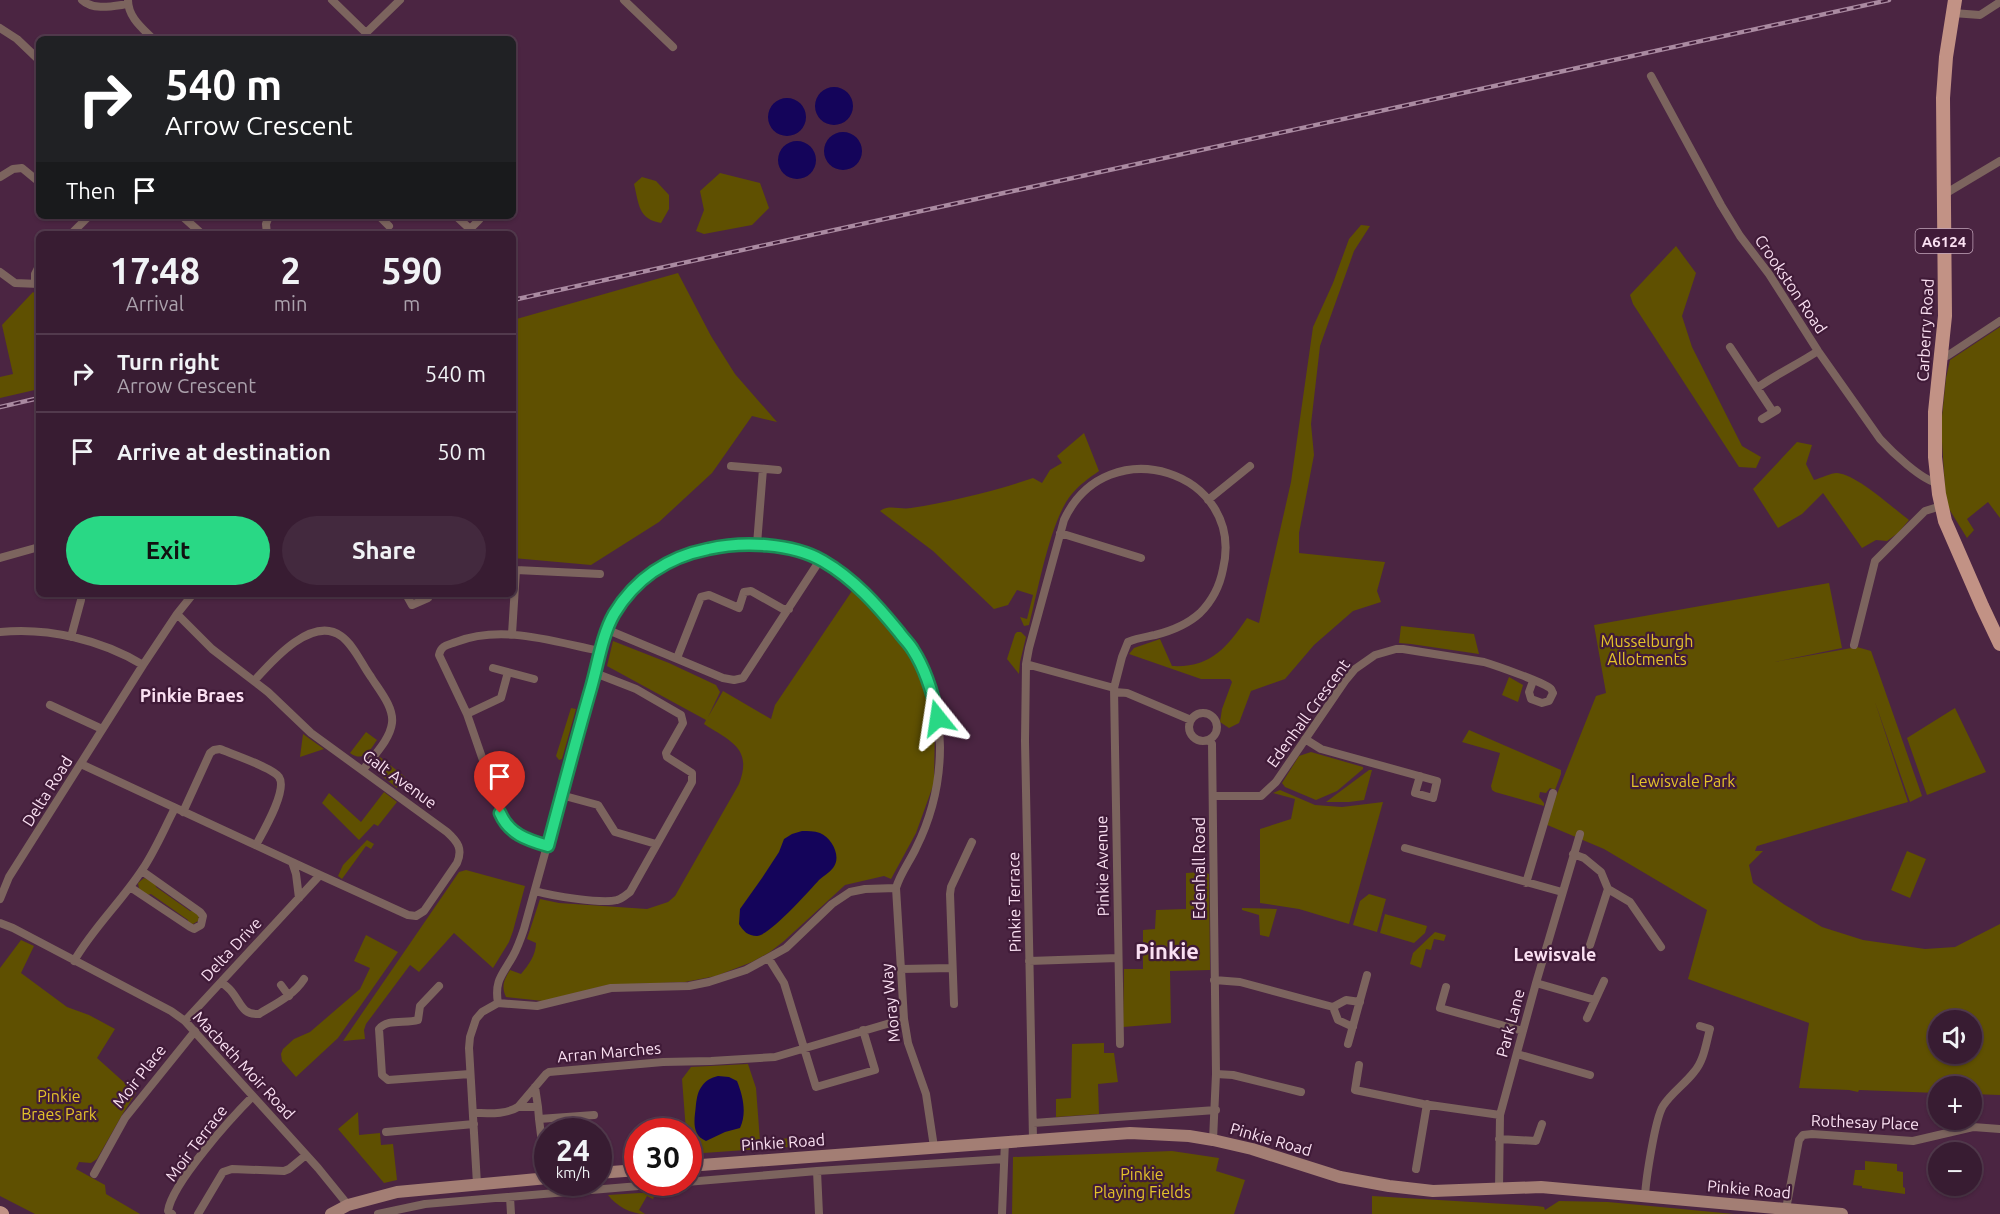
<!DOCTYPE html>
<meta charset="utf-8">
<style>
:root{--surface:#381c32;--page:#43293e;--text:#f1f3f6;--muted:#aba1ac;--line:#523a4d;--accent:#29d885}
body{margin:0;font-family:Ubuntu,sans-serif;background:var(--page);color:var(--text);height:100vh;display:flex;flex-direction:column;font-size:22px;white-space:nowrap}
*{box-sizing:border-box;margin:0}
p{font-size:20px;color:var(--muted)}
.icon{flex:none;width:33px;height:33px;fill:none;stroke:currentColor;stroke-width:2;stroke-linecap:round;stroke-linejoin:round}
.map{position:relative;flex:1;overflow:hidden}
.details{position:absolute;left:36px;top:231px;width:480px;height:366px;display:flex;flex-direction:column;background:var(--surface);border-radius:9px;box-shadow:0 2px 4px #0004,0 0 0 2px var(--line)}
.details>*{flex:none}
.banner{position:absolute;left:36px;top:36px;width:480px;height:183px;border-radius:9px;box-shadow:0 2px 4px #0004,0 0 0 2px var(--line);background:#202124;color:#fff;overflow:hidden}
.buttons{position:absolute;left:1928px;top:1010px;display:grid;gap:12px}
.buttons a{display:grid;place-items:center;width:54px;height:54px;border-radius:50%;background:var(--surface);box-shadow:0 2px 4px #0004,0 0 0 2px var(--line);font-size:30px}
.speed{position:absolute;left:534px;top:1118px;display:flex;gap:12px;font-size:30px;font-weight:700;text-align:center}
.speed>*{display:grid;place-content:center;width:78px;height:78px;border-radius:50%;background:var(--surface);box-shadow:0 2px 4px #0004,0 0 0 2px var(--line);line-height:1}
.speed small{font-size:15px;font-weight:400}
.speed .limit{border:9px solid #d22;background:#fff;color:#111}
.pin{position:absolute;display:grid;place-items:center;width:51px;height:51px;color:#fff;margin:-62px -26px;border-radius:50% 50% 50% 0;rotate:-45deg;box-shadow:0 0 6px #0007}
.pin .icon{rotate:45deg}
.me{position:absolute;width:66px;margin:-33px;rotate:345deg;stroke-linejoin:round;filter:drop-shadow(0 0 4px #0008)}
.turn{display:flex;align-items:center;gap:21px;height:126px;padding:0 30px;font-size:27px}
.turn .icon{width:78px;height:78px;stroke-width:2.5}
.turn b{display:block;font-size:42px;line-height:51px}
.then{display:flex;align-items:center;height:57px;padding:0 30px;background:#0003;gap:12px;font-size:22px}
.eta{display:flex;justify-content:space-evenly;align-items:center;height:102px;text-align:center}
.eta b{font-size:36px;font-weight:700;line-height:42px}
.button{display:flex;gap:12px;margin-top:auto;padding:12px 30px}
.button a{flex:1;height:69px;border-radius:36px;background:var(--accent);color:#111;font-size:24px;font-weight:700;line-height:69px;text-align:center}
.button a+a{background:var(--page);color:var(--text)}
ul{padding:0;list-style:none}
li{display:flex;align-items:center;gap:18px;height:78px;padding:0 30px;border-top:2px solid var(--line)}
li div{flex:1}
li b{display:block;font-size:22px}
li em{font-style:normal}
.map>svg:first-child{display:block}
.green{fill:#5f5001;fill-rule:evenodd}
.water{fill:#14045a}
.lines{fill:none;stroke-linecap:round;stroke-linejoin:round}
.street{stroke:#7c645e;stroke-width:8}
.secondary{stroke:#a37e74;stroke-width:12}
.primary{stroke:#c29285;stroke-width:14}
.rail-casing{stroke:#aa8aa1;stroke-width:4.5}
.rail{stroke:#401b38;stroke-width:2;stroke-dasharray:7;stroke-linecap:butt}
.route-casing{stroke:#1b8c56;stroke-width:15}
.route{stroke:#29d885;stroke-width:10}
.labels{text-anchor:middle;dominant-baseline:central;stroke-width:4.5;stroke-linejoin:round;paint-order:stroke}
.shield{fill:#401b38;stroke:#c2a5ba;stroke-width:1.5}
.shield-label{font-size:15px;font-weight:bold;fill:#fae0f2}
.street-label{font-size:16px;fill:#fae0f2;stroke:#401b38}
.park-label{font-size:16px;fill:#e4c32a;stroke:#401b38}
.neighbourhood-label{font-size:18px;font-weight:bold;fill:#fae0f2;stroke:#401b38}
.district-label{font-size:22px;font-weight:bold;fill:#fae0f2;stroke:#401b38}
</style>
<div class="map">
<svg width="2000" height="1214" viewBox="0 0 2000 1214">
<rect width="100%" height="100%" fill="#4b2542"/>
<path class="green" d="M720 173 760 183 769 208 752 225 704 234 696 231 704 210 700 191Z
M642 177 656 181 669 195V209L661 223C638 219 639 204 634 184Z
M1361 225 1370 226 1354 251 1320 346 1311 424 1314 455 1299 533V553L1385 562 1377 591 1381 602 1353 611 1314 645 1285 679 1251 691 1239 723 1229 728 1220 722 1222 709 1232 682 1230 679H1201L1129 654 1134 648 1160 639 1172 666C1210 668 1227 648 1247 618L1259 623 1291 482 1313 327 1333 283 1349 239Z
M1676 246 1696 273 1682 316 1692 347 1742 446 1761 457 1756 468 1739 467 1633 304 1630 295Z
M678 273 711 336 735 374 777 422 752 416 712 473 659 522 591 565 513 558V320Z
M33 292 39 296V389L0 398V377L13 374 2 325Z
M2000 327V518L1988 502 1967 519 1974 530 1967 538 1946 504 1941 426 1946 378 1950 360Z
M1084 433 1099 471C1089 478 1079 485 1071 495 1050 521 1038 591 1029 625L1024 626 1020 617 1027 619 1033 595 1017 590 1008 605 994 609 933 551 880 511C889 504 900 510 911 508 949 502 996 491 1033 478L1042 483 1050 470 1062 463 1057 456Z
M1797 442 1812 445 1806 464 1814 480C1821 478 1831 473 1837 473 1856 474 1893 508 1909 520L1898 533 1887 541 1876 540 1862 548 1823 493 1802 514 1778 528 1753 489Z
M1829 583 1842 648 1774 662 1857 647 1871 651 1922 796 1910 802 1875 702 1908 802 1757 846 1755 851H1763L1749 865 1753 883 1785 905 1822 927 1863 940 1925 949 1955 947 2000 924V1095L1971 1094V1086H1938V1093L1859 1090 1858 1092 1849 1090 1799 1088 1809 1023 1688 979 1707 910 1604 849 1545 824 1596 696 1606 693 1594 625ZM1938 1020H1971V1053H1938Z
M854 588 902 641 921 677 935 721 934 783 916 833 891 879 884 876 845 885 784 941 770 952 752 962 716 976 685 982 607 985 543 1001 506 997C501 986 504 980 510 970L521 974C528 966 536 955 536 943L527 939 540 899 559 903 647 909 668 902 675 896 739 784C753 748 730 741 704 724L706 720 607 666 613 641 669 663 716 685 720 692 708 717 723 691 771 719 775 705Z
M1401 626 1474 634 1479 654 1411 644 1399 643Z
M1017 632H1021L1026 637 1020 662 1019 674 1007 659 1015 634Z
M1509 677 1523 685 1518 702 1502 695Z
M571 708 576 709 562 759 559 760 556 756Z
M1955 708 1986 772 1927 795 1907 738Z
M1469 730 1561 770V774L1555 790 1550 788 1546 793 1540 792 1539 797 1544 803V806L1495 792 1492 790 1491 786 1500 753 1462 742Z
M366 732 377 740C370 750 364 763 350 753Z
M303 734 324 749 300 757Z
M1311 752 1363 767V769L1337 791 1316 800 1285 787 1282 783 1299 756Z
M380 757 405 777 397 788 377 772 375 764Z
M1369 770H1372L1364 800 1349 802H1326Z
M1280 790 1315 805 1342 807 1383 802 1349 924 1299 909 1260 903V829L1291 819 1295 799 1273 793Z
M384 792 397 802 378 826 374 824 359 840 322 803 329 793 361 822Z
M367 840 374 844 371 849 366 846 342 879 338 876 343 865Z
M1907 851 1926 859 1910 898 1891 890Z
M466 870 525 886 513 931 509 942 493 968 454 933 419 972 410 965 366 1024 364 1030 365 1039 343 1041 459 872Z
M1203 872 1209 874 1210 970 1170 971 1171 1023 1123 1027 1124 969H1143V930L1155 929 1156 910 1186 909V873Z
M144 878 155 883 156 887 190 911H196L199 916 198 921 193 924 188 923V920L151 894 147 895 139 889 138 883Z
M1369 894 1386 899 1377 932 1353 925 1360 901Z
M1242 908 1277 909 1269 937 1260 935 1259 915 1242 910Z
M1385 914 1427 926 1425 933 1414 943 1380 933Z
M1435 932 1446 935 1444 941 1434 939 1431 950 1426 949 1421 968 1410 964 1413 953Z
M366 935 398 952 338 1038 296 1077 282 1061 281 1054 283 1049 294 1039 310 1032 360 989 370 968 354 961Z
M21 940 34 946 21 973 67 1007 89 1015 115 1029 97 1058 136 1093 122 1115 97 1159 91 1163 79 1162 76 1169 105 1185 106 1194 140 1214H35L0 1196V968Z
M1104 1043V1053H1114L1118 1082 1098 1084 1099 1114 1056 1117V1099L1071 1098 1072 1044Z
M748 1064 756 1088 760 1141 801 1137 802 1145H798L797 1141H789L790 1147 689 1154 688 1131H686L682 1079 691 1067Z
M358 1112 359 1135 380 1133 381 1145 393 1144 397 1180 384 1183 338 1129Z
M1172 1151 1219 1158 1216 1171 1245 1180 1234 1214H1012L1013 1157Z
M1865 1161 1897 1164V1171L1903 1172V1187L1905 1188V1194L1862 1188V1186L1853 1185 1855 1170H1865Z
M656 1192 653 1199 647 1196 639 1210 645 1214C631 1214 616 1206 608 1195Z
M1372 1196 1537 1206 1544 1207 1545 1210 1559 1201 1608 1202 1734 1214H1372Z"/>
<path class="water" d="M815 106a19 19 0 1 1 38 0a19 19 0 1 1-38 0Z
M768 117a19 19 0 1 1 38 0a19 19 0 1 1-38 0Z
M824 151a19 19 0 1 1 38 0a19 19 0 1 1-38 0Z
M778 160a19 19 0 1 1 38 0a19 19 0 1 1-38 0Z
M802 831C808 831 814 831 820 833 832 838 842 857 833 868 829 873 823 876 819 880 809 891 770 935 757 936 748 936 743 931 739 924L740 909 762 878 779 852 784 839 792 834Z
M718 1076 729 1077 737 1081C743 1096 747 1113 740 1128L725 1132 706 1141C690 1134 695 1118 696 1104 697 1097 698 1091 702 1086 706 1080 711 1078 718 1076Z"/>
<g class="lines">
<path class="street" d="M82 0C94 11 113 6 128 4
M128 0C128 17 142 28 153 39
M332 0 366 33 400 0
M624 0 673 47
M1953 13 1980 15 2000 2
M0 28 17 39 39 60
M1651 76 1721 205 1740 236 1769 274 1818 351 1880 439C1891 451 1922 481 1938 483
M0 177 13 169 22 168 39 182
M1943 195 2000 161
M182 216 202 234
M379 216 389 226
M456 216 470 229
M71 234 89 216
M267 234 266 224 269 216
M465 234 479 220
M0 272 15 283 39 284
M35 284V274L39 266
M1730 347 1773 412
M1942 357 1947 356 2000 321
M1757 388C1777 374 1798 364 1818 351
M1762 419 1777 410
M731 466 778 470
M1208 500 1250 466
M1060 533 1141 558
M757 544 763 469
M0 558 39 547
M516 570 600 574
M408 594 407 596 412 605 428 598 426 594
M177 614 212 649 268 692 311 733 447 832C458 842 463 849 457 863L424 911 416 916 408 915 320 875
M608 630 723 678 734 680 743 678 820 560
M0 632C48 627 102 640 143 665
M512 634 516 570H513
M71 637 81 600
M1854 645 1875 561 1925 511 1941 506
M677 658 701 597 709 595 739 608 744 592 751 591 783 609H789
M1026 664 1114 688
M493 668 534 679
M254 681C272 661 312 615 341 636 354 645 362 665 371 677 379 690 394 707 392 723 390 740 373 756 363 770
M1115 692 1127 693 1191 720
M50 705 102 729
M1189 727a14 14 0 1 1 28 0a14 14 0 1 1-28 0Z
M467 714 501 698 508 672
M1305 739 1321 749 1437 781 1433 798 1415 793 1420 776
M1209 740 1212 744 1216 1074 1213 1140
M81 764 320 875 185 1021
M561 795 598 805 615 832 656 844
M1213 796H1261L1276 782 1345 681 1355 669 1375 655 1396 649H1403L1484 662C1494 665 1546 683 1551 689 1552 690 1552 692 1553 693L1549 701 1542 703 1531 699 1529 692 1533 681
M183 812 210 753 214 750 220 749C232 754 273 768 279 777 288 790 263 832 256 845
M547 846C530 841 515 836 504 821L467 714 439 655C441 645 448 645 456 642 503 624 554 642 601 651
M1405 848 1562 892
M1573 854 1584 858 1601 872 1608 889 1630 902 1661 947
M292 862 296 874 299 898
M1526 883 1553 793
M130 887 190 927 194 929 201 925 203 916 200 912 142 871
M535 891C552 896 602 904 617 900 622 899 626 895 630 892L692 782V773L667 757 666 753 683 723 681 715 636 689 595 673
M0 899 9 877 143 665 177 614 193 594
M0 923 13 928 171 1011 185 1021 318 1168 348 1205
M1590 945 1608 889
M769 959 784 983 816 1087 875 1070 863 1030
M74 961C93 928 121 902 142 870 155 851 164 829 175 808
M1029 961 1118 958
M901 969 952 968
M1214 980 1240 982 1333 1007 1346 1000 1360 1002
M221 982C225 985 229 988 232 992 241 1003 242 1015 259 1014 275 1004 293 996 304 979
M1536 983 1595 1000
M281 985 289 996
M439 986 420 1006 418 1020C406 1024 387 1018 379 1029L382 1075 388 1080 470 1074
M1446 987 1440 1008 1523 1031
M498 1003C494 980 503 974 513 956 518 947 521 938 524 929L601 651C611 620 624 593 651 572 656 568 662 566 667 563 709 542 758 539 803 554 810 556 819 558 825 562 888 605 939 667 940 747 940 782 932 816 916 848 910 861 900 874 896 888L904 1019 908 1043 926 1094 934 1147
M954 1004 950 894 951 887 972 842
M1333 1007 1338 1020 1353 1027
M1587 1018 1604 981
M1348 1044 1367 975
M1517 1054 1590 1075
M1359 1065 1355 1090 1423 1104 1500 1115
M1216 1074 1233 1075 1301 1092
M535 1087 538 1107
M518 1107H538L539 1119 594 1115
M473 1113C488 1113 505 1115 518 1107L546 1074 549 1072 663 1062 711 1061 775 1057 904 1019
M539 1119 541 1135
M1033 1123 1216 1110
M386 1132 474 1124
M1033 1139 1025 741 1026 664 1029 648 1064 520C1107 427 1246 472 1223 569 1220 585 1212 601 1200 613 1188 624 1171 631 1155 635 1146 637 1137 638 1128 642L1122 657 1114 688 1120 1044
M1499 1139 1536 1141 1542 1124
M1416 1169 1427 1104
M817 1171 819 1214
M94 1174 125 1118 195 1031
M477 1184 469 1048 470 1037 476 1019 482 1012 498 1003 537 1006 611 988 689 986 709 982 746 970 786 948 832 904 850 892 865 889 896 888
M1499 1189 1500 1115 1536 983 1580 834
M1645 1196C1646 1179 1655 1119 1663 1106 1671 1093 1685 1084 1694 1072 1704 1061 1706 1043 1710 1029L1700 1026
M510 1197 511 1214
M1786 1209 1799 1140 1803 1135 1812 1134 1913 1141 1973 1127 2000 1129
M172 1214 168 1211C172 1183 232 1117 253 1096
M198 1214 223 1172 232 1169 284 1171 289 1169 306 1155
M378 1214 425 1204 817 1171 1004 1159
M1002 1214 1005 1141"/>
<path class="secondary" d="M688 1166 1130 1133 1189 1136 1213 1140 1252 1149 1340 1177 1389 1186 1433 1191 1541 1187 1842 1214
M598 1173 638 1170
M331 1214 348 1205 397 1192 548 1178"/>
<path class="primary" d="M1955 0 1946 57 1943 98 1945 316 1935 412V457L1939 494 1945 521 1982 606 2000 644
M0 1213 2 1214"/>
<defs>
<path id="rail" d="M513 300 1889 0
M0 407 39 398"/>
</defs>
<use href="#rail" class="rail-casing"/>
<use href="#rail" class="rail"/>
</g>
<g class="lines">
<defs>
<path id="route" d="M500 813C509 834 527 840 548 846 562 793 576 740 591 688 598 664 602 635 614 614 635 579 668 557 708 549 743 541 792 543 823 561 854 579 877 605 899 632 903 638 909 643 913 650 926 670 933 694 938 718"/>
</defs>
<use href="#route" class="route-casing"/>
<use href="#route" class="route"/>
</g>
<g class="labels">
<rect class="shield" x="1915.5" y="229" width="57" height="24" rx="4.5"/>
<g class="shield-label">
<text x="1944" y="241">A6124</text>
</g>
<g class="street-label">
<text transform="translate(1791 284) rotate(56)">Crookston Road</text>
<text transform="translate(1925 330) rotate(-87)">Carberry Road</text>
<text transform="translate(1308 713) rotate(-54)">Edenhall Crescent</text>
<text transform="translate(400 779) rotate(36)">Galt Avenue</text>
<text transform="translate(47 791) rotate(-58)">Delta Road</text>
<text transform="translate(1102 866) rotate(-91)">Pinkie Avenue</text>
<text transform="translate(1199 868) rotate(-90)">Edenhall Road</text>
<text transform="translate(1014 902) rotate(-91)">Pinkie Terrace</text>
<text transform="translate(231 949) rotate(-47)">Delta Drive</text>
<text transform="translate(890 1003) rotate(-96)">Moray Way</text>
<text transform="translate(1510 1023) rotate(-75)">Park Lane</text>
<text transform="translate(609 1052) rotate(-5)">Arran Marches</text>
<text transform="translate(244 1065) rotate(47)">Macbeth Moir Road</text>
<text transform="translate(139 1076) rotate(-52)">Moir Place</text>
<text transform="translate(1865 1122) rotate(2)">Rothesay Place</text>
<text transform="translate(1271 1139) rotate(16)">Pinkie Road</text>
<text transform="translate(783 1142) rotate(-4)">Pinkie Road</text>
<text transform="translate(196 1143) rotate(-53)">Moir Terrace</text>
<text transform="translate(1749 1189) rotate(5)">Pinkie Road</text>
</g>
<g class="park-label">
<text x="1647" y="641">Musselburgh<tspan x="1647" dy="18">Allotments</tspan></text>
<text x="1683" y="781">Lewisvale Park</text>
<text x="59" y="1096">Pinkie<tspan x="59" dy="18">Braes Park</tspan></text>
<text x="1142" y="1174">Pinkie<tspan x="1142" dy="18">Playing Fields</tspan></text>
</g>
<g class="neighbourhood-label">
<text x="192" y="695">Pinkie Braes</text>
<text x="1555" y="954">Lewisvale</text>
</g>
<g class="district-label">
<text x="1167" y="950">Pinkie</text>
</g>
</g>
</svg>
<div class="buttons">
<a><svg class="icon" aria-label="sound" viewBox="0 0 24 24"><path d="M4 9h4l5-4v14l-5-4H4zM17 9q2 3 0 6"/></svg></a>
<a>+</a>
<a>−</a>
</div>
<div class="speed"><div>24<small>km/h</small></div><div class="limit">30</div></div>
<div class="pin" style="left:500px;top:813px;background:#d93025"><svg class="icon" aria-label="arrive" viewBox="0 0 24 24"><path d="M6 21V4h12l-3 4 3 4H6"/></svg></div>
<svg class="me" style="left:938px;top:718px" viewBox="-20 -20 40 40"><path d="M0-17L14 15 0 8-14 15z" fill="#29d885" stroke="#fff" stroke-width="4"/></svg>
<div class="banner">
<div class="turn"><svg class="icon" aria-label="right" viewBox="0 0 24 24"><path d="M7 20v-9h11M14 6l5 5-5 5"/></svg><div><b>540 m</b>Arrow Crescent</div></div>
<div class="then">Then<svg class="icon" aria-label="arrive" viewBox="0 0 24 24"><path d="M6 21V4h12l-3 4 3 4H6"/></svg></div>
</div>
<section class="details">
<div class="eta">
<div><b>17:48</b><p>Arrival</p></div>
<div><b>2</b><p>min</p></div>
<div><b>590</b><p>m</p></div>
</div>
<ul>
<li><svg class="icon" aria-label="right" viewBox="0 0 24 24"><path d="M7 20v-9h11M14 6l5 5-5 5"/></svg><div><b>Turn right</b><p>Arrow Crescent</p></div><em>540 m</em></li>
<li><svg class="icon" aria-label="arrive" viewBox="0 0 24 24"><path d="M6 21V4h12l-3 4 3 4H6"/></svg><div><b>Arrive at destination</b></div><em>50 m</em></li>
</ul>
<div class="button"><a>Exit</a><a>Share</a></div>
</section>
</div>
